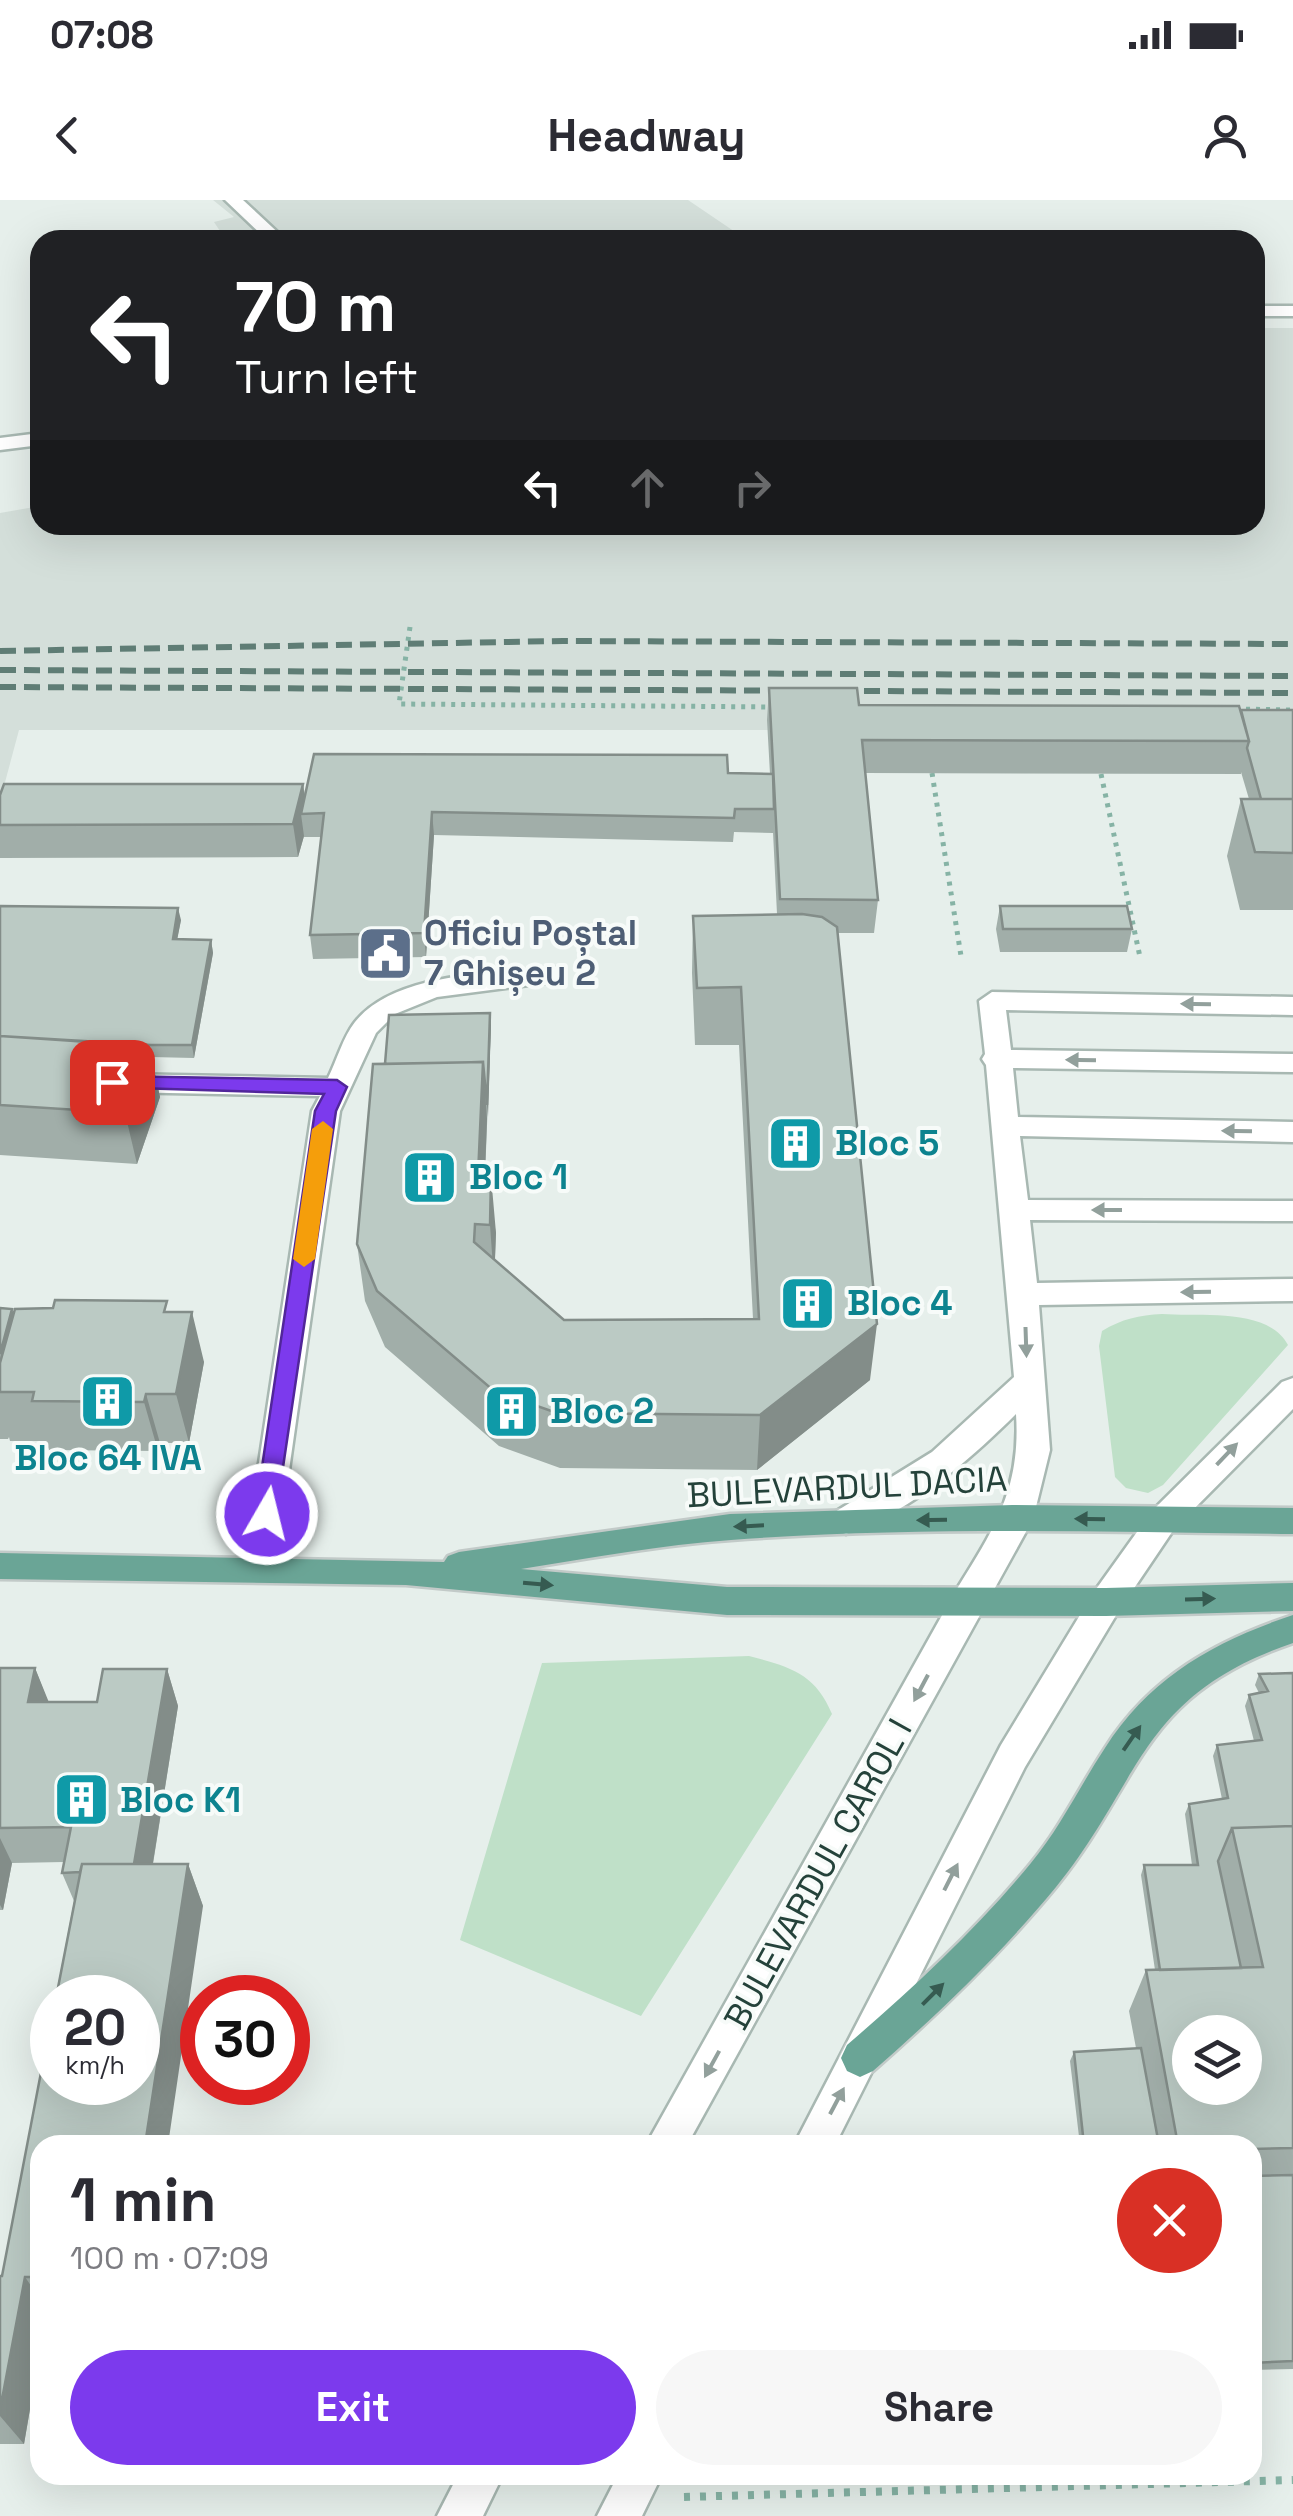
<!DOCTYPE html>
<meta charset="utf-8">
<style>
:root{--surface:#fff;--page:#f7f7f7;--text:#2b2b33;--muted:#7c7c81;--accent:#7c3aed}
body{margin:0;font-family:"Space Grotesk",sans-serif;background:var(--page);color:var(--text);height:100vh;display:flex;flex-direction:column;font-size:38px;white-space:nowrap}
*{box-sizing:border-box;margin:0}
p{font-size:32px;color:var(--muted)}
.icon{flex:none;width:55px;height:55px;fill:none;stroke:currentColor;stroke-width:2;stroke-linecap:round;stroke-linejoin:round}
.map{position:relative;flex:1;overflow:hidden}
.panel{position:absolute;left:30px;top:1935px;width:1232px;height:350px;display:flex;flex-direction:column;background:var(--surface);border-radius:30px;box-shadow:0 10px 40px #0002}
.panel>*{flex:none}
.top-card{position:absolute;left:30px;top:30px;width:1235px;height:305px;border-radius:30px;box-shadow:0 10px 40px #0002;background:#202124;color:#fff;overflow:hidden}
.buttons{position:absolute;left:1172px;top:1815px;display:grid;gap:20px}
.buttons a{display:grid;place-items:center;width:90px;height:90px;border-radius:50%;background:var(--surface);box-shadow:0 10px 40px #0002;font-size:50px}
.speed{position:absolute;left:30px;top:1775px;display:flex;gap:20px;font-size:50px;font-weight:700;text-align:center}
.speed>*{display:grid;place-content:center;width:130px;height:130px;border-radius:50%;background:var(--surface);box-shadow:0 10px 40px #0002;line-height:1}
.speed small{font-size:25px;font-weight:400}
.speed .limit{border:15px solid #d22;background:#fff;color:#111}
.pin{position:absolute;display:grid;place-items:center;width:85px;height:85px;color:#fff;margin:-42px;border-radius:20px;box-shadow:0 5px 15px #0006}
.me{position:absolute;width:110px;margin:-55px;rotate:8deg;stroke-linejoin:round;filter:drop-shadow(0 0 8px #0008)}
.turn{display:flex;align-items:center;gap:35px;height:210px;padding:0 40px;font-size:45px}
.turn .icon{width:130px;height:130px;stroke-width:2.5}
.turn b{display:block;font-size:70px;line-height:85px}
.lanes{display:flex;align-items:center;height:95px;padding:0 40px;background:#0003;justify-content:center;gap:50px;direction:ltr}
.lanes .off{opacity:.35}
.round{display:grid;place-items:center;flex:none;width:105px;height:105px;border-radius:52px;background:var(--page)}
.headline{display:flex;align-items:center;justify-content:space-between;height:170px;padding:0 40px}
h1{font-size:60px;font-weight:700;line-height:75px}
.action{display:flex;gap:20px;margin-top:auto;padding:20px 40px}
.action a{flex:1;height:115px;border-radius:60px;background:var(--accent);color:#fff;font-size:40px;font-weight:700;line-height:115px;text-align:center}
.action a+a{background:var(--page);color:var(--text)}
.status{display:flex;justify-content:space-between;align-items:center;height:70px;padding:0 50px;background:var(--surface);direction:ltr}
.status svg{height:28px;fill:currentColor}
header{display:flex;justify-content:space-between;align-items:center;height:130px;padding:0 40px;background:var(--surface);font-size:45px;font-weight:700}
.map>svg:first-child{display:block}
.built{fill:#d4dfda}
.green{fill:#bfe0c8}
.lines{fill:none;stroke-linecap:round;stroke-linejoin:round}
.minor-casing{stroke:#a8b8b2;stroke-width:5}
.major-casing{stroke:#c2cac8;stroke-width:5}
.path-far1{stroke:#86b3a5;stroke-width:5;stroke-dasharray:4 6;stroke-linecap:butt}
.path{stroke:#86b3a5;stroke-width:8;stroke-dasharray:6 10;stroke-linecap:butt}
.minor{fill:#fff;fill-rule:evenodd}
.major{fill:#6aa596;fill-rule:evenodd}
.rail{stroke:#5f7d75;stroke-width:6;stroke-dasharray:16 8;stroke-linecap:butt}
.wall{fill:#a1aea9}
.shaded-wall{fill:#838d89}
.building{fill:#bbcac4;stroke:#838d89;stroke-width:2.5;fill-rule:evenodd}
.oneway{fill:#92a09c}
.oneway2{fill:#365b51}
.route{fill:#7c3aed;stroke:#51269a;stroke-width:2.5}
.slow{fill:#f59e0b}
.labels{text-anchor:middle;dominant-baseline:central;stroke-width:8;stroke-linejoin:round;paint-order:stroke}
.service-label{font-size:35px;font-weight:bold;fill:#4e5e75;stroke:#f7fbf9;text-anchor:start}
.culture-label{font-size:35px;font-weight:bold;fill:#0d838f;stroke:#f7fbf9;text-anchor:start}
.street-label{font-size:35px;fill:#24423a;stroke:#f7fbf9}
</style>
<div class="status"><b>07:08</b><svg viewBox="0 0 49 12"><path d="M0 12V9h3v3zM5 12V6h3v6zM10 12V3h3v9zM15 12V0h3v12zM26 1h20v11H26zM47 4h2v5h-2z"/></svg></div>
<header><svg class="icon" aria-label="back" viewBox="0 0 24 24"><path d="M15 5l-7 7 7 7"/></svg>Headway<svg class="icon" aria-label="person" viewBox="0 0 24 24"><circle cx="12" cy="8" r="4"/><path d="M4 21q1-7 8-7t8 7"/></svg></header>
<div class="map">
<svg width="1293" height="2316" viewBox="0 0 1293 2316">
<rect width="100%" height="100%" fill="#e6efeb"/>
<path class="built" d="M213 0H688L747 40H226L214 22 234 17Z
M1255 128H1293V530H19L0 601V313L40 306V325H1255Z"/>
<path class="green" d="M1162 1114C1200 1117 1268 1107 1288 1145L1163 1285 1148 1293 1126 1288 1115 1277 1099 1146 1102 1131C1122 1119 1139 1115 1162 1114Z
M749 1456C790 1467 815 1473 832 1514L641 1816 460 1740 542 1463Z"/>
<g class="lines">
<defs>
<path id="minor" d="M225 0H243L286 40H267Z
M1255 106H1293V116H1255Z
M40 233V245L0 250V238Z
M551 767 560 769 564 775 560 781 437 797 395 814 376 833 340 911 275 1369 270 1379 259 1382 248 1379 243 1369 312 911 320 896 120 892 111 889 107 883 111 877 120 874 328 878C337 860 343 837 355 822 395 772 492 774 551 767Z
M992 792 1293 797V815L1006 810 1011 850 1293 854V872L1013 868 1018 917 1293 922V942L1020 936 1028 1000 1293 1001V1021L1030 1020 1037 1083 1293 1079V1101L1039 1105 1050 1250 1033 1319 687 1945H646L955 1392C993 1330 1021 1291 1016 1214 969 1261 910 1312 846 1334L835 1330 830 1321 835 1312 932 1252 1014 1177 986 865 982 859 985 854 979 801Z
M1293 1178V1209L1174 1329 1118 1412 1025 1567 835 1945H794L1001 1545 1094 1392 1152 1311 1282 1182Z
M458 2275H503L483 2316H437Z
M618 2275H662L642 2316H597Z"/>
<path id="major" d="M1012 1305 1293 1308V1334C1106 1332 918 1326 731 1340 661 1345 591 1358 521 1369L727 1387 1106 1388 1293 1383V1411L1106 1416 727 1415 406 1385 0 1379V1353L444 1362 448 1356 459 1352 730 1314Z
M1293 1415V1443C1139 1496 1144 1578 1056 1687 1001 1754 938 1814 873 1871L860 1877 847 1871 841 1858 847 1845C912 1789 976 1730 1031 1663 1060 1628 1080 1586 1105 1548 1150 1477 1215 1441 1293 1415Z"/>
</defs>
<use href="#minor" class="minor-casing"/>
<use href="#major" class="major-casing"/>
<path class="path-far1" d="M410 427 399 504 774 507
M1236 509 1293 510
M932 573 961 756
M1101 574 1140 757"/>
<path class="path" d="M684 2297 1293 2280"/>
<use href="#minor" class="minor"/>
<use href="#major" class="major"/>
<path class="rail" d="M0 451 563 441 1293 444
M0 470 1293 476
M0 487 1293 493"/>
</g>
<path class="wall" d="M769 488 859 505 1293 510V710H1240L1227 656 1241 599H1249L1241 572V574L866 573 878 700 874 733H838L870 1180 757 1270 560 1268 499 1246 385 1147 365 1101 357 1044 385 864 491 825 485 976 496 1033 495 1060 564 1120 753 1119 739 845H695L692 773 693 716 777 714 773 632V633L734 632 733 642 434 635 426 757 313 759 310 735 321 637H304V636L298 657 0 658V595L303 584 305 595 728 573 770 574 767 520Z
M0 706 181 720 177 739 211 740 213 753 194 858 151 857 160 897 137 964 0 955Z
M1000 706 1132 729 1127 752H1000L996 729Z
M0 1109 14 1113 170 1112 204 1162 189 1243H160L158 1251 49 1250 46 1241H10L9 1237 8 1239H0Z
M0 1468H35L48 1502H97L167 1469 178 1506 153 1664H188L203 1706 40 1945V2151L24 2244H0V2076H2L74 1701 62 1673 64 1662 12 1663 3 1710H0Z
M1293 1473V2169L1252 2170V1945H1080L1070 1861 1074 1852 1136 1848 1129 1811 1146 1770H1155L1141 1675 1144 1665H1192L1185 1614 1189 1604 1222 1599 1213 1556 1217 1545 1254 1541 1245 1506 1249 1495 1259 1493 1255 1485 1259 1474Z"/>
<path class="shaded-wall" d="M303 584 307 614H301L304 636 298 657 293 624Z
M432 612 434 635 426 757 424 733Z
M178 708 181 720 175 751 173 739Z
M211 740 213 753 194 858 192 845Z
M490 813 491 825 488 917 487 905Z
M149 845 160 897 137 964 125 913Z
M483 862 487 919 483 1025 478 976Z
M491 976 496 1033 494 1081 490 1025Z
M12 1109 29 1159 0 1192 1 1152Z
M192 1112 204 1162 189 1243 176 1194Z
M877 1124 870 1180 757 1270 760 1215Z
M146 1194 160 1243 158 1251 144 1202Z
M35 1468 50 1505 28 1502Z
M167 1469 178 1506 146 1706 132 1672Z
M0 1638 12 1663 3 1710 0 1705Z
M188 1664 203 1706 168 1945H145Z
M25 2077 40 2099V2151L24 2244 0 2216V2210Z"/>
<path class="building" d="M769 488H857L859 505 1239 506 1249 541 862 540 878 700 780 699Z
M1241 510H1293V599H1261L1247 548 1249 541Z
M314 554 727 555 728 573 773 574 774 609H735L734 618 432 612 424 733 310 735 324 613 301 614Z
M4 584H303L293 624 0 625V595Z
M1241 599H1293V653L1255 652Z
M0 706 178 708 173 739 211 740 192 845H133L0 836Z
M1000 706H1127L1132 729H1003Z
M802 714 822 717 837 727 877 1124 760 1215 557 1213 494 1191 377 1091 357 1044 373 864 483 862 478 976H491L490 1025 475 1024 474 1042 564 1120 759 1119 741 787 697 788 693 716Z
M490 813 487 905 483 862 385 864 389 815Z
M0 836 149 845 125 913 0 905Z
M55 1100 167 1101 164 1112H192L176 1194H146L144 1202 32 1201 34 1192H0V1163L15 1109 53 1108Z
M0 1108 12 1109 0 1154Z
M0 1468H35L28 1502H97L103 1469H167L134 1664H82L80 1672 62 1673 71 1627 0 1628Z
M1293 1473V1626L1232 1628 1218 1661 1241 1768 1160 1770 1144 1665H1198L1189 1604 1228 1598 1217 1545 1262 1540 1249 1495 1268 1491 1259 1474Z
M1293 1626V1948L1252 1949V1945H1178L1146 1770 1263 1767 1232 1628ZM1190 1832H1245V1888H1190Z
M82 1664H188L145 1945H40V2077H25L0 2210V2076H2L52 1815V1882H138V1798H56Z
M1141 1848 1159 1945H1084L1074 1852Z
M1293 1975V2161L1252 2163V1976Z"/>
<defs><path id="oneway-solid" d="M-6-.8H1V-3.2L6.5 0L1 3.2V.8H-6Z" transform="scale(2.5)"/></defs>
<g class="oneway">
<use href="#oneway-solid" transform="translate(1196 804) rotate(-179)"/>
<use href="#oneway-solid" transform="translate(1081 860) rotate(-179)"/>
<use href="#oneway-solid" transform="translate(1237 931) rotate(-179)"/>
<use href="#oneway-solid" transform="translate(1107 1010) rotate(-180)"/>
<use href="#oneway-solid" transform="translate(1196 1092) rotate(179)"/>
<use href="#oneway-solid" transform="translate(1026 1142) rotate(88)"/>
<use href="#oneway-solid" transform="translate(1227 1254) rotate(-46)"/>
<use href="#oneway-solid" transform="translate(921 1488) rotate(118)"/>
<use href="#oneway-solid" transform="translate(951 1677) rotate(-63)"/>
<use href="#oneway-solid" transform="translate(712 1864) rotate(119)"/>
<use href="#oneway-solid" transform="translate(837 1901) rotate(-62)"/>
</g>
<g class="oneway2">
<use href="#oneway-solid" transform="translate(1090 1319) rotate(-179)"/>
<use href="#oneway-solid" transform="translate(932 1320) rotate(179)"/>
<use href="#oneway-solid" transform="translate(749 1326) rotate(177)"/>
<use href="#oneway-solid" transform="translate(538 1384) rotate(5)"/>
<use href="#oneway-solid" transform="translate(1200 1399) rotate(-2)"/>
<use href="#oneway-solid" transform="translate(1132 1538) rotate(-55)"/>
<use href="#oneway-solid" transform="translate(933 1794) rotate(-45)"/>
</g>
<path class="route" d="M112 876 337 880 347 887 336 911 275 1321H258L255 1314 315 911 324 894 105 887 102 882Z"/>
<path class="slow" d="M323 921 333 929 315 1059 304 1067 293 1059 312 929Z"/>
<defs>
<symbol id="civic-square" viewBox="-11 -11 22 22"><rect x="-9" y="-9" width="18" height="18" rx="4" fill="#5c6f8a" stroke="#f7fbf9"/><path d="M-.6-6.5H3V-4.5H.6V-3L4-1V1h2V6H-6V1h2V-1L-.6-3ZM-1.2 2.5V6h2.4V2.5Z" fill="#fff"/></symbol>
<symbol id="building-square" viewBox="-11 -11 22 22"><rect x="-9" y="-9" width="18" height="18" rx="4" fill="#0f9aa8" stroke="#f7fbf9"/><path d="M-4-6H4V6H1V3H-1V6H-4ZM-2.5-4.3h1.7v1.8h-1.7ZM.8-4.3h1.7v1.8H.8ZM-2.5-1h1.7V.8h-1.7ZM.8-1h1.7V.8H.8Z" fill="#fff"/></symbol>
</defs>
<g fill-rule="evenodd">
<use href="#civic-square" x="354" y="722" width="63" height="63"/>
<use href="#building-square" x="764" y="912" width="63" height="63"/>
<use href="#building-square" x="398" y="946" width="63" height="63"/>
<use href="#building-square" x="776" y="1072" width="63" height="63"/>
<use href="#building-square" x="76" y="1170" width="63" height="63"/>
<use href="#building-square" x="480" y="1180" width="63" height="63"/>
<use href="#building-square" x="50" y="1568" width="63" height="63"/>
</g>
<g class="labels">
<g class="service-label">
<text x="424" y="733">Oficiu Poștal<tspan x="424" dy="40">7 Ghișeu 2</tspan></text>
</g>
<g class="culture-label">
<text x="835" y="943">Bloc 5</text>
<text x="469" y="977">Bloc 1</text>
<text x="847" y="1103">Bloc 4</text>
<text x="550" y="1211">Bloc 2</text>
<text x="108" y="1258" text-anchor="middle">Bloc 64 IVA</text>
<text x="120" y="1600">Bloc K1</text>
</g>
<g class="street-label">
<text transform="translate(847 1287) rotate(-3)">BULEVARDUL DACIA</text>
<text transform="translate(818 1674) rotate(-61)">BULEVARDUL CAROL I</text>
</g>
</g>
</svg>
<div class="buttons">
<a><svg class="icon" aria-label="layers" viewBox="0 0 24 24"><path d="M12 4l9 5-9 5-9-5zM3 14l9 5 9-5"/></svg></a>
</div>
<div class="speed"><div>20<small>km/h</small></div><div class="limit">30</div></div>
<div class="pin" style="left:112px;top:882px;background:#d93025"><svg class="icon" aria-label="arrive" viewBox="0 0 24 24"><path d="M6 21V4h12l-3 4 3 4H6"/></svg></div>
<svg class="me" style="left:267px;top:1314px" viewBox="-20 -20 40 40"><circle r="17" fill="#7c3aed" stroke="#fff" stroke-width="3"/><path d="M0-11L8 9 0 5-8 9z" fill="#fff"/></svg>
<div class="top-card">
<div class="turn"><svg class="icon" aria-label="left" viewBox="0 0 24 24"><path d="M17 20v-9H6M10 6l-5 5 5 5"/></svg><div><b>70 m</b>Turn left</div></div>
<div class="lanes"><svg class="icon" aria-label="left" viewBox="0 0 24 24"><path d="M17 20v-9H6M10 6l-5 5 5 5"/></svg><svg class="icon off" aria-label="ahead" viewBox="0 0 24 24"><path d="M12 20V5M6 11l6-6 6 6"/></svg><svg class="icon off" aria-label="right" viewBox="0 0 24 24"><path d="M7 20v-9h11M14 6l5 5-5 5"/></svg></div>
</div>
<section class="panel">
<div class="headline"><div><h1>1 min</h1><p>100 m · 07:09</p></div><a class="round" style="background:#d93025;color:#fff"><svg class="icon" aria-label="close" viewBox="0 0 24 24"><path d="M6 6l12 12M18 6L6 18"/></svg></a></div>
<div class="action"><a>Exit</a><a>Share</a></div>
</section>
</div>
